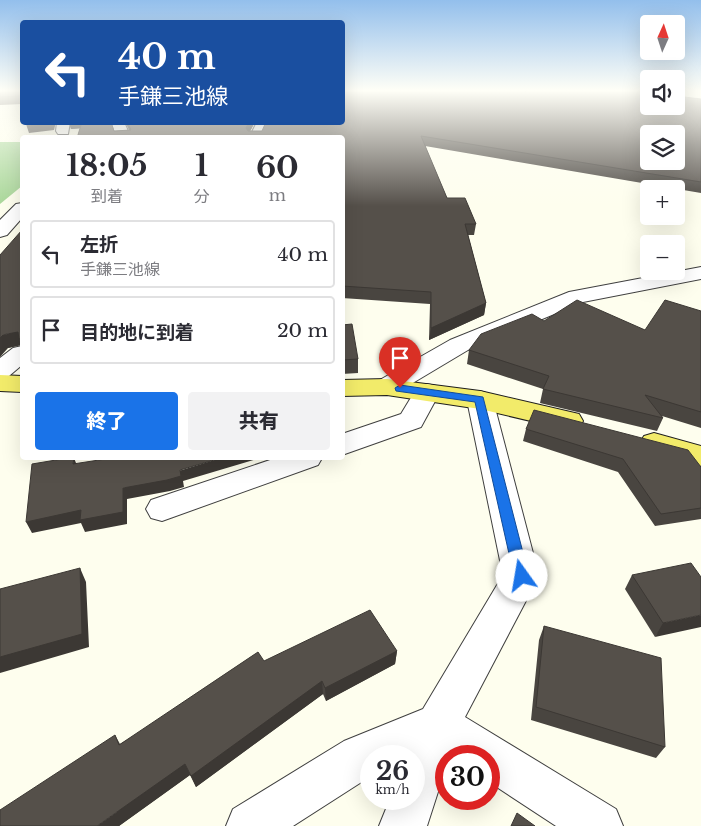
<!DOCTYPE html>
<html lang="ja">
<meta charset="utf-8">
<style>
:root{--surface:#fff;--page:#f2f2f3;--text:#2b2b33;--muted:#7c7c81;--line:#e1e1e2;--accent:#1a73e8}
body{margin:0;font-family:"Libre Baskerville","Noto Sans JP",serif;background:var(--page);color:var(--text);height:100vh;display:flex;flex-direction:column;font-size:19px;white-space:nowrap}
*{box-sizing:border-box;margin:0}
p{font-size:16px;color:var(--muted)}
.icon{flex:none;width:28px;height:28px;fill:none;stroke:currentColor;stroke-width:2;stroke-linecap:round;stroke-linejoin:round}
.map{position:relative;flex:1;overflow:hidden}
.drawer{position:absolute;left:20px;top:135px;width:325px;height:325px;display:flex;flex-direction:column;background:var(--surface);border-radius:5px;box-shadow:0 5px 20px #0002}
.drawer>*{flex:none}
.top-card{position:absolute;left:20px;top:20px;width:325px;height:105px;border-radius:5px;box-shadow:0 5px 20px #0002;background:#1a4fa0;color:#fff;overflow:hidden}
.needle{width:32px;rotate:3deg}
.fabs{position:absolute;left:640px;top:15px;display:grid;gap:10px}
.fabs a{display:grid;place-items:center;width:45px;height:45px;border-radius:5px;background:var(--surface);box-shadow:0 5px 20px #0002;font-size:25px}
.speed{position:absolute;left:360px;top:745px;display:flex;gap:10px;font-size:25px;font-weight:700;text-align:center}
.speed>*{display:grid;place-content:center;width:65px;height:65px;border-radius:50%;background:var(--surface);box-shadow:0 5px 20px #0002;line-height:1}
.speed small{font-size:12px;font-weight:400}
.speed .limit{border:8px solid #d22;background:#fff;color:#111}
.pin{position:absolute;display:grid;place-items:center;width:42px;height:42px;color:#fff;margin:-51px -21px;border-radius:50% 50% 50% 0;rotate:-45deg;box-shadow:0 0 5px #0007}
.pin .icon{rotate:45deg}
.me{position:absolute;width:55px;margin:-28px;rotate:347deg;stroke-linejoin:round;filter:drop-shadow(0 0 4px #0008)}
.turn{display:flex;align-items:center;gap:18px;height:105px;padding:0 15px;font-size:22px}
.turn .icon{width:65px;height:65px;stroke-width:2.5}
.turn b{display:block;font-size:35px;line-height:42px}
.eta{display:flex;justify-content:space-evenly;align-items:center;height:85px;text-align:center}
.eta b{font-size:30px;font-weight:800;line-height:35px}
.cta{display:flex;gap:10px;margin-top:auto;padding:10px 15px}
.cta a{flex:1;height:58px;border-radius:5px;background:var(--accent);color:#fff;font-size:20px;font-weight:800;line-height:58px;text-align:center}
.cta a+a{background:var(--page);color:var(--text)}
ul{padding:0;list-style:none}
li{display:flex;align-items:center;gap:15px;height:68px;margin:0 10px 8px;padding:0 5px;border:2px solid var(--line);border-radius:5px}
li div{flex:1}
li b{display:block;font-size:19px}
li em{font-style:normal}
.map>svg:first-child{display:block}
.forest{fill:#a9d799}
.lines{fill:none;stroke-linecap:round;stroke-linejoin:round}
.minor-casing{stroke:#404040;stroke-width:2}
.major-casing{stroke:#1e1e1e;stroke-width:2}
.minor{fill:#fff;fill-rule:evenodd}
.major{fill:#f2eb6a;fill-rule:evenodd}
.wall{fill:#494540}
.shaded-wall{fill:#3c3834}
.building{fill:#55504a;stroke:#3c3834;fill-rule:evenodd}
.route{fill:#1a73e8;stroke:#114b97}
</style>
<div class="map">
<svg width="701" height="826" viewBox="0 0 701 826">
<rect width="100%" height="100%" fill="#fefeee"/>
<path class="forest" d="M0 142H22V186L0 204Z"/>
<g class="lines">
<defs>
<path id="minor" d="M57 122H70L68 134H58L56 131Z
M111 122H124L131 138H117Z
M257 122H270L263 138H249Z
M22 203V218L7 235 0 237V220L16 204Z
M701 267V279L583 302 468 350 396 393 387 395 378 393 374 387 378 381 450 340 569 292Z
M22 346V365L9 376 0 379V358L13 348Z
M427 384 436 386 440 392 421 427 342 455V434L401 414 418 386Z
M480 391 489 394 493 400 539 576 465 717 616 809 623 826H556L489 782V756H446V767L427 826H379L390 799H414V756H371V776L293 826H226L233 809 344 741 423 709 503 575 467 400 471 394Z
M276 458H322L318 465 162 521 151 518 146 509 151 500Z"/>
<path id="major" d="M0 375 22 376V392L0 391Z
M387 379 480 391 579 414 583 421 579 428 569 430 480 409 387 395 342 396V380Z
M654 433 701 446V466L644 450 640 443 644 436Z"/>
</defs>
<use href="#minor" class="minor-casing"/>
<use href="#major" class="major-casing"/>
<use href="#minor" class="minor"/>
<use href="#major" class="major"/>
</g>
<path class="wall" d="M0 90H22V104L0 105Z
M529 92 701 99V193L425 146 447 198 476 224 474 235H468L486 303 484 315 429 340 430 304 342 298V138H77L80 128 71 129 69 122 114 131 129 130 125 122H255L250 131H262Z
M22 230V348L21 345 8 348Z
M701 311V428L662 416 663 418 657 431 540 403 543 389 467 364 469 350 544 321 645 330Z
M342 325 358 359V373L342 374Z
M526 429 701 467V519L655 526 618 472 523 441Z
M632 575 701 577 655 637 625 589Z
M544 626 665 747 656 758 531 720 539 640Z
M397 651 395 664 326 701 323 694 196 787 190 775 119 826 115 735 120 744 264 661Z"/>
<path class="shaded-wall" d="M42 122H56L54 130 29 133 26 124Z
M69 122H84L85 128 71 129Z
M249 122H255L247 137 246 128Z
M486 303 484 315 429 340 431 328Z
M18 332 19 339 21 345 8 348 0 357V338L3 335 7 334Z
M74 458 78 468 73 464Z
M221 458H260L183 481 184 487 170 491 127 499V524L85 532 81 523 32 533 26 522 123 488Z
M80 568 86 582 89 647 0 673V657Z
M701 615V627L655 637 663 623Z
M397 651 395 664 326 701 325 688Z
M322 681 323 694 196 787 191 776Z
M185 764 190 775 119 826H97Z"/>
<path class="building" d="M0 90H22V96L0 97Z
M342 90H516L529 92 530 90H628L649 92V106H676V96L701 99V182L421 136 447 198H465L476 224H465L486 303 431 328V292L342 286V138H77L82 122H111L114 131 131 130 127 122H249L246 128 248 131H262L266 122H342ZM649 134H676V161H649Z
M27 122H42L26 124Z
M22 230V339H19L18 332 7 334 3 335 0 338V255Z
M577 300 645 330 665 300 701 311V412L645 395 663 418 543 389 549 376 469 350 481 334 532 314 544 321Z
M352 324 358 359 342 360V325Z
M534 410 688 450 701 467V508L661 514 623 459 526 429Z
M68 458H74L73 464 112 458H221L180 470 181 476 167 480 123 488V512L80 520 81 510 26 522 32 464Z
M691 563 701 577V615L663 623 632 575Z
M80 568 82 634 0 657V589Z
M370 610 397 651 325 688 322 681 191 776 185 764 97 826H0V810L115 735 119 745 258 652 264 661Z
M544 626 661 658 665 747 536 707Z
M517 813 535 826H511Z"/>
<linearGradient id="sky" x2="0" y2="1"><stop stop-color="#93bfec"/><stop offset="0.44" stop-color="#fffff7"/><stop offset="1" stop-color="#fffff7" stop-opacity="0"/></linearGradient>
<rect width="701" height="206" fill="url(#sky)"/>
<path class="route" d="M400 385 483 397 529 576 527 580 522 582 516 580 514 576 475 402 396 391 395 388Z"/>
</svg>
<div class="fabs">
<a><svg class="needle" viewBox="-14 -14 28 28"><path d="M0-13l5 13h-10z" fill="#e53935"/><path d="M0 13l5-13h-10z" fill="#7c7c81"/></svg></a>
<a><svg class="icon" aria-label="sound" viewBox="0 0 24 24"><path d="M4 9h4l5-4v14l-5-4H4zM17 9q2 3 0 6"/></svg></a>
<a><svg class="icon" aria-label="layers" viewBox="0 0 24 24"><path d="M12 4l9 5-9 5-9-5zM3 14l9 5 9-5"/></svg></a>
<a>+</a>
<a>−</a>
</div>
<div class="speed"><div>26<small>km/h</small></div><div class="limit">30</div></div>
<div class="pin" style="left:400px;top:388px;background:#d93025"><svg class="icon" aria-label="arrive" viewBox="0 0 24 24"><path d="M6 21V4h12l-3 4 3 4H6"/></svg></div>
<svg class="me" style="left:522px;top:576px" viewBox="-20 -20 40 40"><circle r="19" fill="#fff"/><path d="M0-13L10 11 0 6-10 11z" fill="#1a73e8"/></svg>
<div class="top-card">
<div class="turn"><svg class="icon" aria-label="left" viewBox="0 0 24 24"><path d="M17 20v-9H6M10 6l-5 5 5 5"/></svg><div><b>40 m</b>手鎌三池線</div></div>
</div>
<section class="drawer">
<div class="eta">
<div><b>18:05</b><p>到着</p></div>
<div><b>1</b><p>分</p></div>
<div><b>60</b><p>m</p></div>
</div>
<ul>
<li><svg class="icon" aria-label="left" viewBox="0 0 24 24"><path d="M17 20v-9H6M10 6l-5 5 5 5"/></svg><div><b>左折</b><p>手鎌三池線</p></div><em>40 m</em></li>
<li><svg class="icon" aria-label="arrive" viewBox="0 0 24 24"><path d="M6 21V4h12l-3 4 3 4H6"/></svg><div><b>目的地に到着</b></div><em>20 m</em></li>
</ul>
<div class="cta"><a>終了</a><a>共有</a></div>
</section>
</div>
